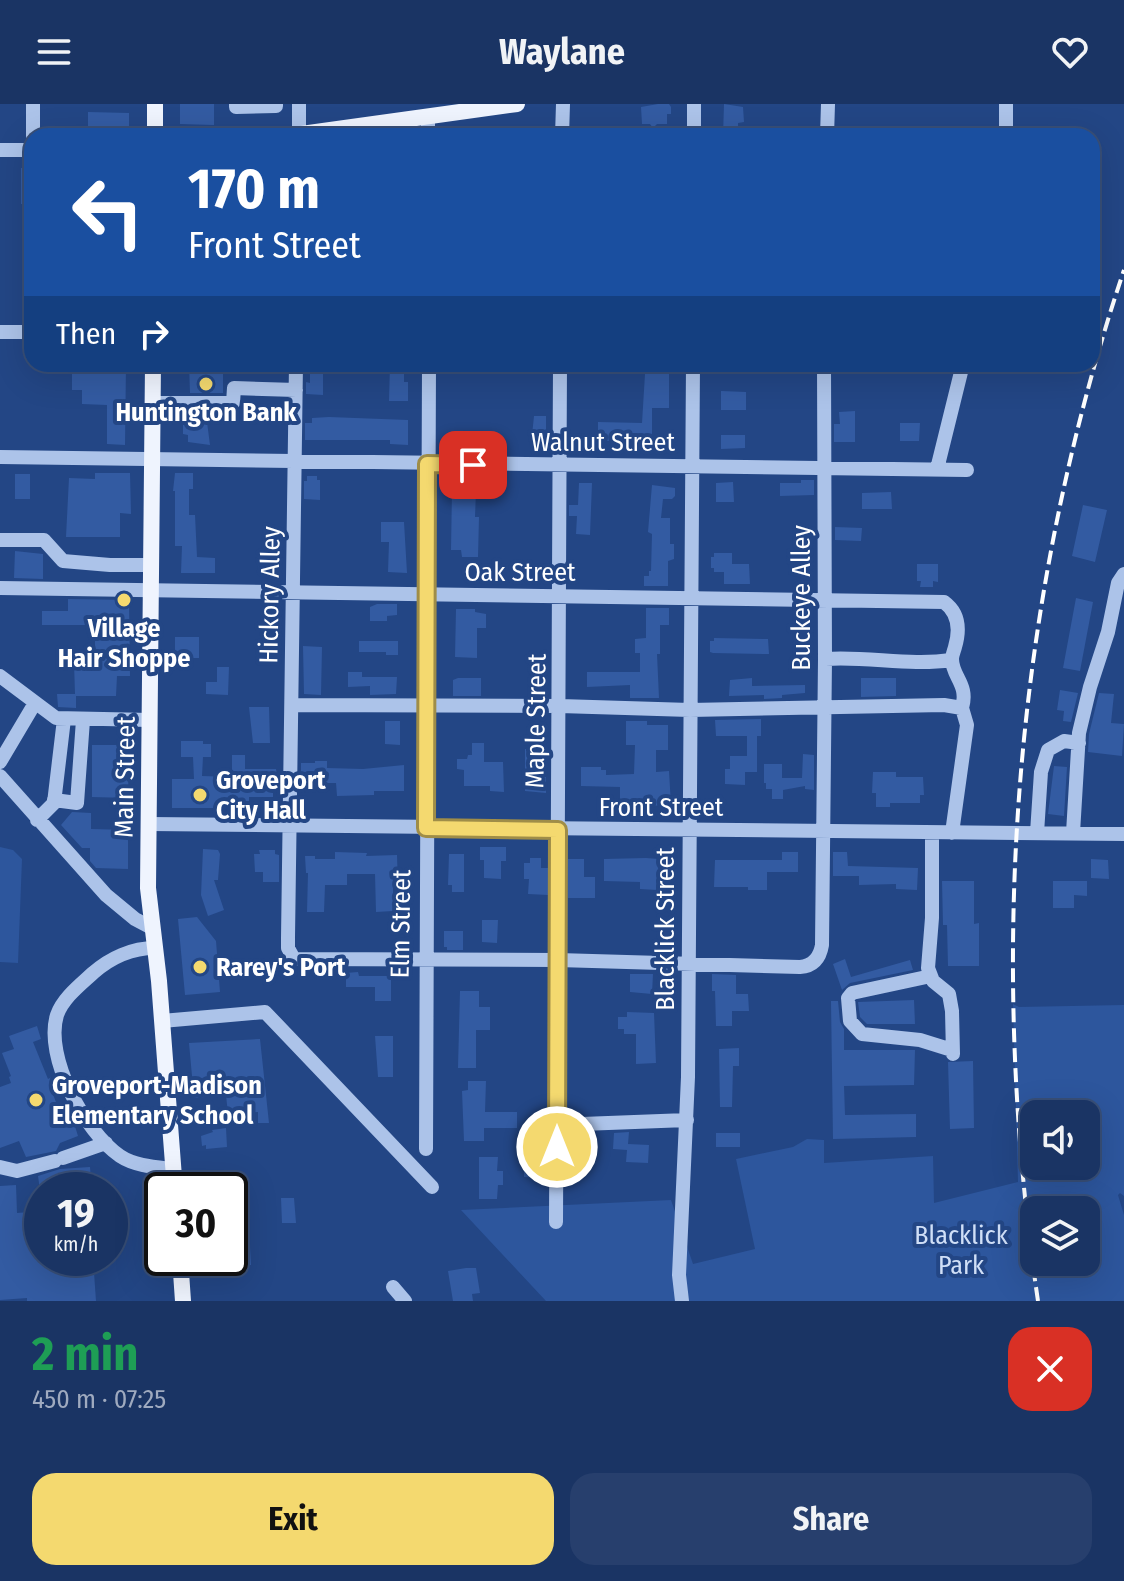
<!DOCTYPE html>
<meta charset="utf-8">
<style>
:root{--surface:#1a3464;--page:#273f6d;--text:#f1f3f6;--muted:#9faabf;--line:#384f78;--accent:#f4d96f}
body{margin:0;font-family:"Fira Sans Condensed",sans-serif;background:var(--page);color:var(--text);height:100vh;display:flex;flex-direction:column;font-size:30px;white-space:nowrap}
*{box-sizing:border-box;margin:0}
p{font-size:26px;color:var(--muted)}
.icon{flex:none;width:44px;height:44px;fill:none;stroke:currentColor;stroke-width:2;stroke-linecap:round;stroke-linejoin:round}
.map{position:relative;height:1197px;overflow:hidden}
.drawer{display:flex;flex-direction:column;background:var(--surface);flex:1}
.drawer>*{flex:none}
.guide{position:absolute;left:24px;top:24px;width:1076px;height:244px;border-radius:24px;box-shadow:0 8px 32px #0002,0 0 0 2px var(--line);background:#1a4fa0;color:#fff;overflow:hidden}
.tools{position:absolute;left:1020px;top:996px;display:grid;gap:16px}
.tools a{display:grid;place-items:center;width:80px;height:80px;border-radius:16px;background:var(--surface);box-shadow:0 8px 32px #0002,0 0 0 2px var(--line);font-size:40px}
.speed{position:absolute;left:24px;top:1068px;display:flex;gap:16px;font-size:40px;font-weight:700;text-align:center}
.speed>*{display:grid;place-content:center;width:104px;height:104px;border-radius:50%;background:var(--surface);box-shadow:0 8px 32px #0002,0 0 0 2px var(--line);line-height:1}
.speed small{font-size:20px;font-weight:400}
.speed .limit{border:4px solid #111;border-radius:12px;background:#fff;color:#111}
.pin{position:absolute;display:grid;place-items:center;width:68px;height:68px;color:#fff;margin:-34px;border-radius:16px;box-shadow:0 4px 12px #0006}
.me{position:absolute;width:88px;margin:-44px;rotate:0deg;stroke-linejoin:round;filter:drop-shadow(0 0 6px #0008)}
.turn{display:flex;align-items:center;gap:28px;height:168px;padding:0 32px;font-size:36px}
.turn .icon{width:104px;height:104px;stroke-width:2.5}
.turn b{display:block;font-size:56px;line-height:68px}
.then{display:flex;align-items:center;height:76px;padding:0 32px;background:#0003;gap:16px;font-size:30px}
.round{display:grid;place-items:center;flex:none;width:84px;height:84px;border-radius:24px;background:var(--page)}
.overview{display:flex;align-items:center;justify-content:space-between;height:136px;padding:0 32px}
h1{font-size:48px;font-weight:700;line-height:60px;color:#1e9e55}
.primary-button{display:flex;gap:16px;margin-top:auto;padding:16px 32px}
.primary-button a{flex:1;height:92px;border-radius:24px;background:var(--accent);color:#111;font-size:32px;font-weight:700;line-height:92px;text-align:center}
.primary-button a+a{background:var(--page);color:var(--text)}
header{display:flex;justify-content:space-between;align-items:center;height:104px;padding:0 32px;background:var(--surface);font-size:36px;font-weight:700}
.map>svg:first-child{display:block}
.green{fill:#2d569d;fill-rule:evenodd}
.building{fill:#335ba2}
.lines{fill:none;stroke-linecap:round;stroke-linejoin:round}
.minor{stroke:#acc3e9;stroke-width:14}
.major{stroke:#eff4fe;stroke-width:16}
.rail{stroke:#fff;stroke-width:4;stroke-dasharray:14 6;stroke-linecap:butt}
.route-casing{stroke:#9f8d48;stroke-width:20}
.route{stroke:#f4d96f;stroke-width:14}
.poi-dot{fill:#f4d96f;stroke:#234685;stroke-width:3}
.labels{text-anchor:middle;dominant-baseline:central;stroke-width:8;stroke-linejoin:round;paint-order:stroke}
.poi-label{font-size:26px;font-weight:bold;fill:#fff;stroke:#234685;text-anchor:start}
.street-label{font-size:26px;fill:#fff;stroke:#234685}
.park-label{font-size:26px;fill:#d0dff7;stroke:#234685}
</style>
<header><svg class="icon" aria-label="menu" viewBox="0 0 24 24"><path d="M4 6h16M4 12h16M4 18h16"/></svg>Waylane<svg class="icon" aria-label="heart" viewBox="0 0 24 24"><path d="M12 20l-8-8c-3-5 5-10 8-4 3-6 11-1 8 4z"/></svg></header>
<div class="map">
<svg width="1124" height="1197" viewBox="0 0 1124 1197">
<rect width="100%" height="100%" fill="#234685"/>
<path class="green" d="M0 743 13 746 22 755 18 859 0 858Z
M1013 900 1019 903 1124 901V1092L1120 1089 1118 1091 1124 1111V1197H546L461 1106 671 1096 693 1160 755 1145 736 1055 793 1043 807 1035 824 1036V1059L933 1052 934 1099 1018 1078ZM1034 1010H1086V1062H1034ZM1034 1106H1086V1158H1034Z"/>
<path class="building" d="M180 0H214V21L180 20Z
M658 0H669L671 3V10H667V20H657L653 24 650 20H642L641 3Z
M724 0 743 3 744 18 738 19V32H723Z
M88 8 129 9V25H123V32H95V23L88 22Z
M21 64H32V100H21Z
M72 260H126L125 341 107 340V301L82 300V286H72Z
M189 260H210V266H223V289H190Z
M310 260H323V291L306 290V278L310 279Z
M390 260H404V278H408V297H389Z
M645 270H669V304H652V337H598V318L642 319Z
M721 287 746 288V306H721Z
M855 307V338H834V320H840L839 308Z
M534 312H546V341H531Z
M329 313 408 316V341L390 340V336H305V319H312V314Z
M183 317 207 318 210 341 188 338V331L183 330Z
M900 319H920L919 337H900Z
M721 331H745V344L721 345Z
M95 369H130L131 410 120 409V433H66L69 374 95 375Z
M175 369H193V385H189V411H195L197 453 215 454V469H181L182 442H175V387H173Z
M15 370H30V395H15Z
M307 372H317V376H320V396L304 395V377H307Z
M801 376H814V391L780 392V379H801Z
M733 378 734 398H716V379Z
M579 379H592L590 431 576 430 577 412H569V401H578Z
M652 381 675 384V392L672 395H663L661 414H670V440H674V455L668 457V482H644V472H649V467H651L652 430 648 428Z
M452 386 476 387 475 413H479L478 453H462L461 446H451Z
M891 388 892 405H862V389Z
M1083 401 1107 406 1095 458 1072 452Z
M381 418H404L407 469 388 468 389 438H381Z
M835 423 862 424 861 437 835 436Z
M268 426H280L276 467H258L259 451 267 452Z
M15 447 43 450V475L14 474Z
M714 449H732V460H749L750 480H724V468H714V464H711V453H714Z
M917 460H938V478L933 477V483H920L921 477H917Z
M1076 494 1093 498 1080 567 1063 564Z
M68 495 129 496 130 572H117L116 592H76V604L58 603 57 590H75L74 559H95V521H42V507H68Z
M377 500H397V511L387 512V517H370V503Z
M646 504H669V521H660V550H657L659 594H630V581L587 583V568H640V549H635V535L646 534Z
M456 505H475V508L486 510V524H477V554L455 553Z
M175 533H199V554H175Z
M714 534 768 535 769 550 713 549 710 548V537H714Z
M359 537H398V551H386V548H359Z
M303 542 322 543 321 591 304 590Z
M217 563H229L228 591 206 590V578H217Z
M348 568H362V573H397L396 590 370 591V582L348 583Z
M458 574H481V592H453V576Z
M752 574V582L805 581V589L782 591V594L764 595V591L729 592 730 576Z
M861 574H896V592L861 593Z
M1060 586 1078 589 1071 618 1063 617 1064 607 1057 606Z
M1099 589 1114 590 1111 619 1124 620 1122 652 1088 648 1089 630Z
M249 603H269L270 639H253Z
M761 615V632H757V668H745V681L725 680V665H730V652H747V632H716L715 616Z
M385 617H400V641L385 640Z
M626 617H647V621H668V646H656V668L669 667 671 701 620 703V683L581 682V663H601V666H606V671L634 670 635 641H626Z
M181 637H203V640H211V653H203L202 672 232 673V651H245V665H276L279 684H273V693H249V700H219V704H172V675H194L193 653H181Z
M472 639H484V658H503L504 688 490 687V682H464V666L457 665V655H467L468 651H472Z
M92 641H129L128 694 92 693Z
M525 645H541V659H546V689L525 687Z
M803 650 814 651V686L805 685V682L783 686V695H772V685H766V679H764V660H782V674H802Z
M315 657H327V664L363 665 404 661V687H374V691L337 692 336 679H307V669H301V659H315Z
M1054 662 1067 663 1064 712 1048 710Z
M873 668H896V673H923L924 691H920V699H890V703H876V689H872Z
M72 708 91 709V725L128 726V765L96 764 90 757V744H82L61 721Z
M480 743H506V757H501V775L484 774V756H480Z
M203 745 218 746 220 750 218 776H214L224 806 208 812 201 791Z
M259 746H275V750L279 751V778H263V768H255L254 750H260Z
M335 748 367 749 366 752 397 751 398 783H393V807L376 808 375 770H347V781H325L324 808H307L308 769H306L305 752H315V755H335Z
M782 748H798V768H767V786H748V783H714L715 756H782Z
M833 748H847L848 762 918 764 917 786 896 785V780L859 781V772H833Z
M449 750H464V788H452V781H448Z
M530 754H541V764H548V791L528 790 529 775H524V759H530Z
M646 754 659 755 657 786 640 785V778L604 777V755Z
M568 755H584V773H595V794H568Z
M1091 755 1108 756 1109 775 1091 774Z
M942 777H974V820L979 819V862H948L947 821H943Z
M1053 777H1087V792L1074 791V804H1053Z
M197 813 216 837 220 888 185 891 178 815Z
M482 816H498L497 839 482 838Z
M444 827H463V846H447V843H444Z
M845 855 851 873 910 856 913 866 850 879 842 886 833 860Z
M358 868 359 872H391V897H375V883H346V869Z
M630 870H653L652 890 630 888Z
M712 870 736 871V890H748L749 907H732V922H716L715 887H712Z
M460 887H479V903H490V926H476V964H458Z
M914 896 915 920H867L860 913 858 898Z
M831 897H838L840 918 844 925V946H915L914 981 844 982 845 1011 916 1010V1033L833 1035Z
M627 908 654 909 656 959 636 960V930H624V925H618V913H627Z
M37 922 41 935 33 938 48 975 52 973 56 983 51 985 65 1022 74 1019 78 1032 60 1039 56 1047 26 1053 19 1037 0 1044V983L11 979 9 973 11 972 2 949 14 945 9 932Z
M375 932H393V973H378Z
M260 935 269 1019H258V1008L228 1010 226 991 194 994 189 939Z
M739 944V962H733L732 1003H720L719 945Z
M973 957 974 1024 950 1025 948 958Z
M468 977H486L485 1008H517V1024H484V1037H464L462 987 468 986Z
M226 1024 227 1043 206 1045V1041L202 1042 201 1032 213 1028 212 1026Z
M629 1028 628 1040 649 1041 648 1059 626 1058 627 1046 613 1045 614 1029Z
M716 1029H740V1043H716Z
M524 1045H540V1074L524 1073Z
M479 1053H498L497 1067H503V1081H498L497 1095H479Z
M90 1063 92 1086H40L38 1072 60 1065Z
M16 1081 17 1109 42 1107V1154H93L96 1197H27V1194L0 1196V1082Z
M281 1094H294L296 1119H282Z
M250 1143 251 1161H246L247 1164 224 1166 223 1154H230V1145Z
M466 1164H476L480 1189 472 1190 473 1197H453L448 1167Z"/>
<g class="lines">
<path class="minor" d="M33 0V32
M236 0V3L276 2V0
M1006 0V32
M428 13V32
M299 32V0
M562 32 563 0
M694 32V0
M827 32 828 0
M0 46H32
M0 228H32
M296 260 288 834V844L294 855 558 856 800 863C814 862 820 853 822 841L825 555 824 260
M153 299H233L234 284 296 286
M0 353 967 366
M937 365 963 260
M0 436H44L63 457 110 461H151
M0 484 944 498C959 509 960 526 955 543 954 547 952 551 952 555 952 573 969 580 962 604
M825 555C868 552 909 562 951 556
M0 572 56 614 150 616
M293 601 560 602 690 606 944 601 962 604 967 621 952 729
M0 658 35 599
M0 672 106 791 135 815 152 824
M54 696 77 699 83 616
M37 716 54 699 64 615
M149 720 1124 730
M932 729V814L928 864 933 877 949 890 952 907 953 950
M1037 729 1041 668 1048 646 1064 637 1079 639
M1073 729 1079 629 1090 583 1108 528 1118 479 1124 470
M155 844C132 844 110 854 93 869 80 881 63 894 57 911 44 953 85 1028 120 1052 135 1062 155 1063 173 1065
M931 872 852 889 848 894 850 917 862 930 920 936 952 946
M162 917 265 908 432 1083
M557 1018 582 1020 687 1016
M426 1045 429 260
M63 1054 106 1039
M0 1063 17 1067 55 1057
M556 1118 560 260
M393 1183 405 1197
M682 1197 679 1171 688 973 693 260"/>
<path class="major" d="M155 32V0
M287 32 517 0
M153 260 148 784 159 877 175 1086
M180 1154 183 1197"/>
<path class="rail" d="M1038 1197C987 853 1013 497 1124 166"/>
</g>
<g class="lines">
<defs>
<path id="route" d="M473 361 427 360 426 724 558 726 557 1043"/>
</defs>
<use href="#route" class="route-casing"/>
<use href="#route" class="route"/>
</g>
<g class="poi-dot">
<circle cx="206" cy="280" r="8"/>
<circle cx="124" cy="496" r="8"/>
<circle cx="200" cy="691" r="8"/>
<circle cx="200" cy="863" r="8"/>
<circle cx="36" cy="996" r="8"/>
</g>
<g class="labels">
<g class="poi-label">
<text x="206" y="308" text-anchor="middle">Huntington Bank</text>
<text x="124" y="524" text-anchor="middle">Village<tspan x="124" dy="30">Hair Shoppe</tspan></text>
<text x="216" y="676">Groveport<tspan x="216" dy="30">City Hall</tspan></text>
<text x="216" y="863">Rarey's Port</text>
<text x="52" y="981">Groveport-Madison<tspan x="52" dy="30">Elementary School</tspan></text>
</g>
<g class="street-label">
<text x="603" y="338">Walnut Street</text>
<text x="520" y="468">Oak Street</text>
<text transform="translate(270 491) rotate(-89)">Hickory Alley</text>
<text transform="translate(801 494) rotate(-90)">Buckeye Alley</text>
<text transform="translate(536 617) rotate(-89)">Maple Street</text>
<text transform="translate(125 673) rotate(-89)">Main Street</text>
<text x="661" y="703">Front Street</text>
<text transform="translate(401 820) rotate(-89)">Elm Street</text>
<text transform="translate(665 825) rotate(-90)">Blacklick Street</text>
</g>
<g class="park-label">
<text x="961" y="1131">Blacklick<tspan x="961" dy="30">Park</tspan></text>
</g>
</g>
</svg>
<div class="tools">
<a><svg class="icon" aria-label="sound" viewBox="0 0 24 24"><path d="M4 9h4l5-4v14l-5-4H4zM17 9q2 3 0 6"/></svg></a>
<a><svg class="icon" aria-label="layers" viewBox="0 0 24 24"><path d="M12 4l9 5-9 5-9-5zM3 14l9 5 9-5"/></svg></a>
</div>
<div class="speed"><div>19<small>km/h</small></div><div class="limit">30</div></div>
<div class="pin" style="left:473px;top:361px;background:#d93025"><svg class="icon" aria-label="arrive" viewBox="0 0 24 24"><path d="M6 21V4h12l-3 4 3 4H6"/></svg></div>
<svg class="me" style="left:557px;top:1043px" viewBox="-20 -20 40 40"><circle r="17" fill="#f4d96f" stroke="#fff" stroke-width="3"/><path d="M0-11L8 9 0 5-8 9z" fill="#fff"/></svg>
<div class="guide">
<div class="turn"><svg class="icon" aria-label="left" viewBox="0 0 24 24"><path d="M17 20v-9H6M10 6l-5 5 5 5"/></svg><div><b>170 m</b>Front Street</div></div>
<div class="then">Then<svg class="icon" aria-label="right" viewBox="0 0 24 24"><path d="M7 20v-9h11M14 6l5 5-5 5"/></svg></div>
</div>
</div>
<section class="drawer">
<div class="overview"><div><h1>2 min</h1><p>450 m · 07:25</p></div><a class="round" style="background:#d93025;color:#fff"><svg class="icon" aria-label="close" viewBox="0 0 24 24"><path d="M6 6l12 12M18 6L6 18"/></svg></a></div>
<div class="primary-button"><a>Exit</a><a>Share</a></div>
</section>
